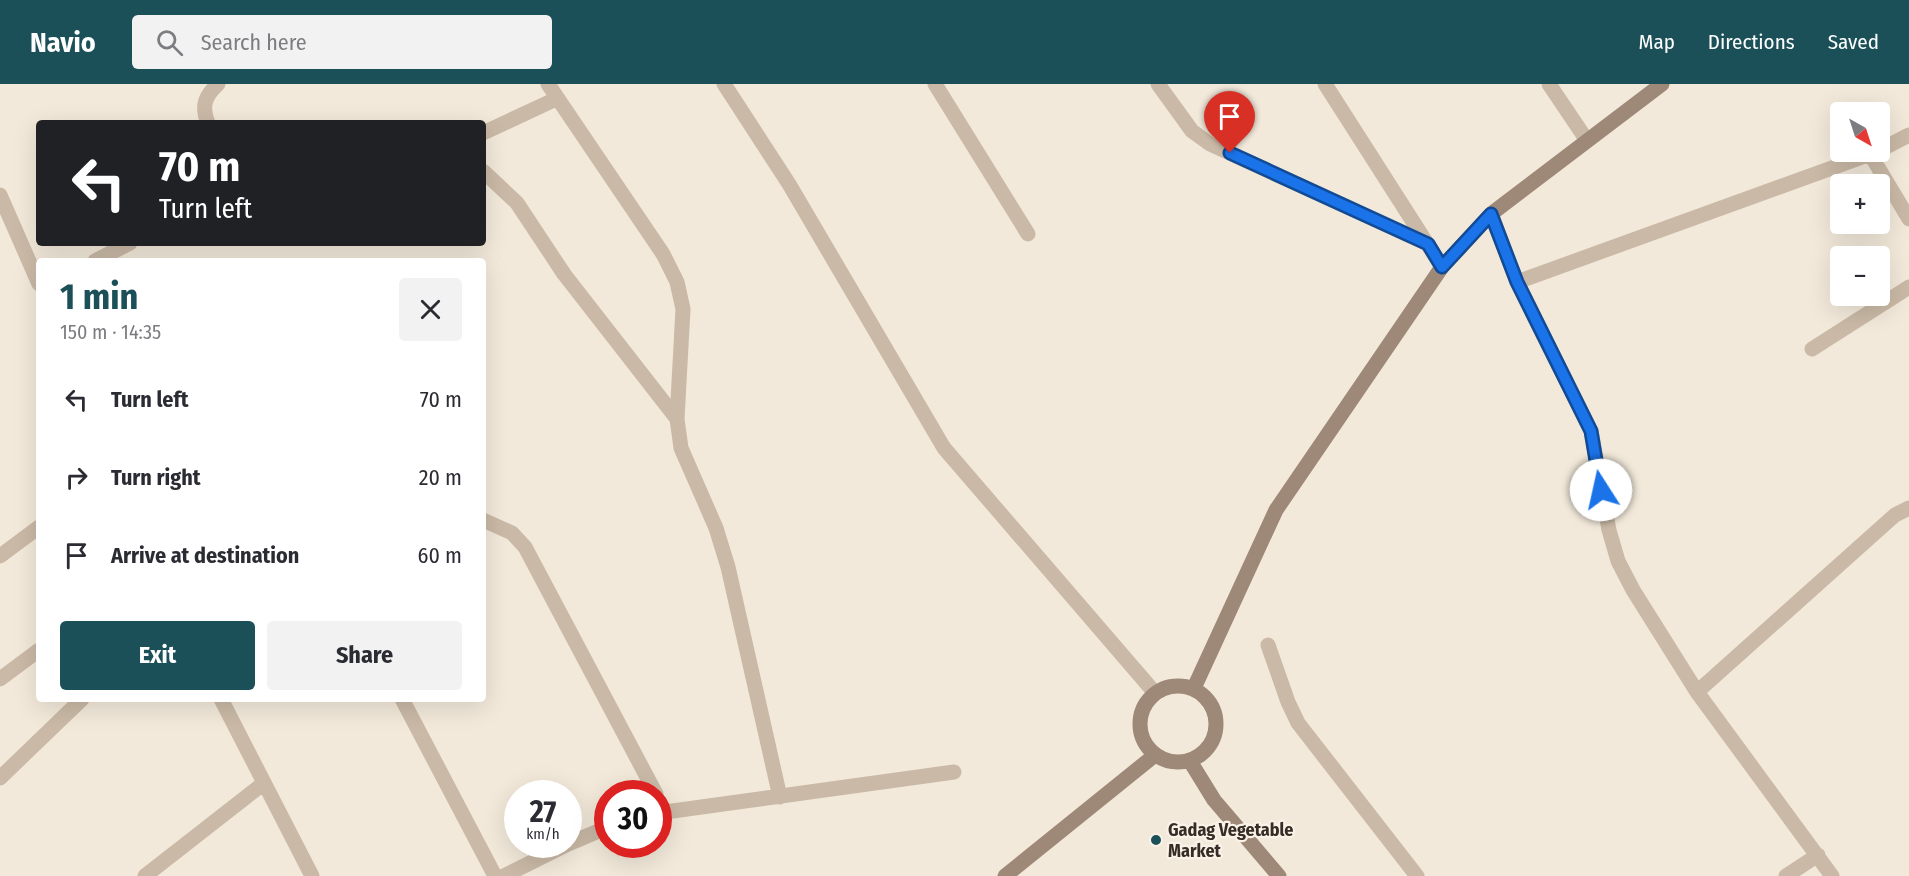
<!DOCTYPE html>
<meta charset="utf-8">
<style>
:root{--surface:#fff;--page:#f2f2f3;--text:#2b2b33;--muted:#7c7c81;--accent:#1c5058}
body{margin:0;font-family:"Fira Sans Condensed",sans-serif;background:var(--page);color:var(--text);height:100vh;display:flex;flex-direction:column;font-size:22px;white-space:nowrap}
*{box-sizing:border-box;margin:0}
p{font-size:20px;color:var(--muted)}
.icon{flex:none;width:33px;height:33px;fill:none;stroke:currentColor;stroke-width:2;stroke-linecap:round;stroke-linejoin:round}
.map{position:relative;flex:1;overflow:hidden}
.panel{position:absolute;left:36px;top:174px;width:450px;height:444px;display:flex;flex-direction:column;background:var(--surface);border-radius:6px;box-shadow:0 6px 24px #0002}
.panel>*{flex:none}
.guide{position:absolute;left:36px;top:36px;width:450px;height:126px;border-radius:6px;box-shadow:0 6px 24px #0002;background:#202124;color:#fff;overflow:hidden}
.needle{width:39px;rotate:141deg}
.tools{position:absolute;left:1830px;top:18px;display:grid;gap:12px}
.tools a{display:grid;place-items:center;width:60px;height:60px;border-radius:6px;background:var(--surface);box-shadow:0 6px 24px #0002;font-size:30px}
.speed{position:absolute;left:504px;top:696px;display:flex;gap:12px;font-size:30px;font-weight:700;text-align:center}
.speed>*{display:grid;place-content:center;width:78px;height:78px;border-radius:50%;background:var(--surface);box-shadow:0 6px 24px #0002;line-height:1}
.speed small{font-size:15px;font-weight:400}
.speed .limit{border:9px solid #d22;background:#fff;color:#111}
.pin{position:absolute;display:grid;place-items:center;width:51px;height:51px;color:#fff;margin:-62px -26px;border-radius:50% 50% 50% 0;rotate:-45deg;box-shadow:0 0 6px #0007}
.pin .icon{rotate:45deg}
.me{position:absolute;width:66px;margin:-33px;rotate:350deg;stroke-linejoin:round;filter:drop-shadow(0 0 4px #0008)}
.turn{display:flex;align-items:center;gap:21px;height:126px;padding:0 24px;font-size:27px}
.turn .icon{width:78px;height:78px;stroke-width:2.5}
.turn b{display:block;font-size:42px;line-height:51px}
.round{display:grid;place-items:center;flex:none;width:63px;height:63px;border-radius:6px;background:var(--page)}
.headline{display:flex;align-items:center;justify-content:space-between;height:102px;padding:0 24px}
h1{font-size:36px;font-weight:700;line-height:45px;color:var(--accent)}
.action{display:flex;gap:12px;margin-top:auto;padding:12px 24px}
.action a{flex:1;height:69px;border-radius:6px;background:var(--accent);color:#fff;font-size:24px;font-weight:700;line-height:69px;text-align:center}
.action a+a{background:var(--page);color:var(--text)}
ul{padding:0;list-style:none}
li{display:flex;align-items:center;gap:18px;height:78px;padding:0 24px}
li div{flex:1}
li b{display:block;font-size:22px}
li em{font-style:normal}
header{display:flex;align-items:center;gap:36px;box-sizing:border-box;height:84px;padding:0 30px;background:var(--accent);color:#fff}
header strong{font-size:28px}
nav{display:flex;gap:33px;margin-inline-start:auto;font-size:21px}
.search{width:420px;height:54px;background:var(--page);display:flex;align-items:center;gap:15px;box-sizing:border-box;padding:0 21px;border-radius:6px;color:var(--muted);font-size:22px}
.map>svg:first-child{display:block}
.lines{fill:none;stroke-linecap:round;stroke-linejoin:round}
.minor{stroke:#cab9a6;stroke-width:15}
.tertiary{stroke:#cab9a6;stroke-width:15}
.secondary{stroke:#9e8877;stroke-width:15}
.route-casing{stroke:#114b97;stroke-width:15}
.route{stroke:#1a73e8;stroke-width:10}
.poi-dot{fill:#1c5058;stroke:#faf2e7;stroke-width:2}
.labels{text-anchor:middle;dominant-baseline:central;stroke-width:4.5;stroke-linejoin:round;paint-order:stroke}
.poi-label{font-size:18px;font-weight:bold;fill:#362d27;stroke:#faf2e7;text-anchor:start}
</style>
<header>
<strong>Navio</strong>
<div class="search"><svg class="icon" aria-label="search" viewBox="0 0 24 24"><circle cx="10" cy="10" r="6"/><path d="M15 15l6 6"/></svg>Search here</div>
<nav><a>Map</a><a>Directions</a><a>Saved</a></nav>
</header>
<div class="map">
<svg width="1909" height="792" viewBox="0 0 1909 792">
<rect width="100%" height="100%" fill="#f2e9da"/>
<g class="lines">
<path class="minor" d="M548 0 663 170 677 198 683 225 677 335 681 364 716 444 728 483 780 713
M935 0 1028 150
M1158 0 1192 47 1210 60 1428 160
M1325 0 1442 183
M208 39C201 22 205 12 218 0
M483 49 556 15
M1880 66 1909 51
M1870 70 1909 135
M483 87 517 119 564 190 677 335
M0 111 39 200
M1491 130 1517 198 1591 347 1609 446 1618 477 1633 506 1697 608 1832 792
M95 177 130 159
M1517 198 1876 68
M1812 265 1909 203
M483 436 512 449 525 463 656 710
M0 472 39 443
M1268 561 1288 618 1298 639 1417 792
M0 595 39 566
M1697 608 1895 431 1909 424
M221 615 312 792
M402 615 495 792
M0 694 82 615
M658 729 954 688
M568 760 608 743
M145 792 264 699
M504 792 568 760
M1786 792 1818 771"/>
<path class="tertiary" d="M724 0 789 100 944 364 1155 609
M1549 0 1586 55"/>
<path class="secondary" d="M1140 640a38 38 0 1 1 76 0a38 38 0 1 1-76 0Z
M1194 604 1276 426 1442 183 1491 130 1662 0
M1190 677 1214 716 1279 792
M1005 792 1155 671"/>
</g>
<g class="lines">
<defs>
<path id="route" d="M1230 69 1428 160 1442 183 1491 130 1517 198 1591 347 1601 406"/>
</defs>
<use href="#route" class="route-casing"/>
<use href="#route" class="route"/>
</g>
<circle class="poi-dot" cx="1156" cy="756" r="6"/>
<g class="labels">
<g class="poi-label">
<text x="1168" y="746">Gadag Vegetable<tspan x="1168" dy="21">Market</tspan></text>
</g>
</g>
</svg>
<div class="tools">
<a><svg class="needle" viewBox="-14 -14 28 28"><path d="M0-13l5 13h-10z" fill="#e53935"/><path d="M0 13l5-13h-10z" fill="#7c7c81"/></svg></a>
<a>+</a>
<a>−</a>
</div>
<div class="speed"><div>27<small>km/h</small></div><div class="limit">30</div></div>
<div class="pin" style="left:1230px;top:69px;background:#d93025"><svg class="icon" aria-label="arrive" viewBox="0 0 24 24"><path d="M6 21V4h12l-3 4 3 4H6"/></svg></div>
<svg class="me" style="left:1601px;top:406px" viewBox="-20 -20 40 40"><circle r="19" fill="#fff"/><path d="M0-13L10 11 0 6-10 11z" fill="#1a73e8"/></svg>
<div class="guide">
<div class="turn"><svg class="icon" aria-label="left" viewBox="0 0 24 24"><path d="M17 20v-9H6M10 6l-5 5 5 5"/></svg><div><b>70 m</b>Turn left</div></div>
</div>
<section class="panel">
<div class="headline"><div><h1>1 min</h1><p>150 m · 14:35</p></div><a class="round"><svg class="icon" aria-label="close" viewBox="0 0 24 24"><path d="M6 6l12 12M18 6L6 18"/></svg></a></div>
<ul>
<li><svg class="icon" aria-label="left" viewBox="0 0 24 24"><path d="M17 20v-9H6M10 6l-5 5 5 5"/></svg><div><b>Turn left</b></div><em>70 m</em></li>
<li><svg class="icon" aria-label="right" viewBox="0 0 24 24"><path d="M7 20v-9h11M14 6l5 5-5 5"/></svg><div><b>Turn right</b></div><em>20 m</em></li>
<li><svg class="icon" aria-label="arrive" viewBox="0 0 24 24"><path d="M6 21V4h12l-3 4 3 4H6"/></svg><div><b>Arrive at destination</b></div><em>60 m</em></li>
</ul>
<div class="action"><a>Exit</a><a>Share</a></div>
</section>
</div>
